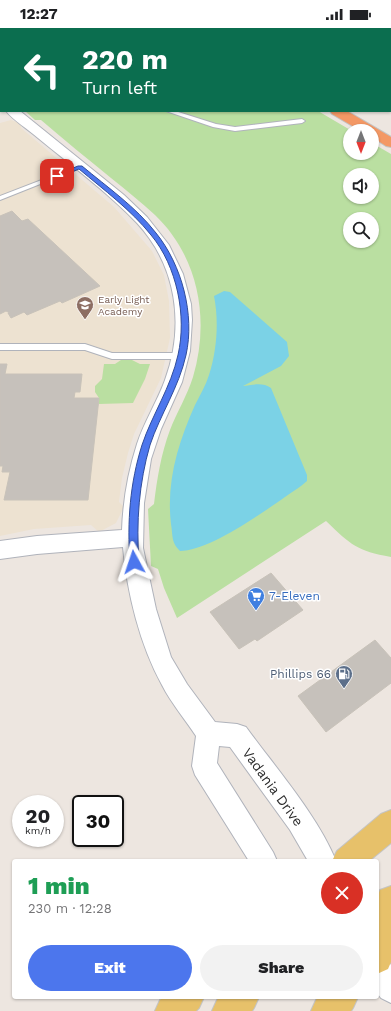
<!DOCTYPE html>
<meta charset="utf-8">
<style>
:root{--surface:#fff;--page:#f2f2f2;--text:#202124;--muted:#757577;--accent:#4c76ed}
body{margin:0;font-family:"Work Sans",sans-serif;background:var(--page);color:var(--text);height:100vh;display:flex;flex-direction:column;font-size:15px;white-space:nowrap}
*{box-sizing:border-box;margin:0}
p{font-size:13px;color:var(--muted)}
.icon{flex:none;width:22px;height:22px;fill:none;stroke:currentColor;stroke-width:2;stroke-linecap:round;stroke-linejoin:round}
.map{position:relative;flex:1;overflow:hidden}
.side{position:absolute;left:12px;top:831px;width:367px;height:140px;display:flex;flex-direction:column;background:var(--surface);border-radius:4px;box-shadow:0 1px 3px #0004}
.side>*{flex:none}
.banner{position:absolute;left:0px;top:0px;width:391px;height:84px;box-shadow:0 1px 3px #0004;background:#0b6e4f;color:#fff;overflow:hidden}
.needle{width:26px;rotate:180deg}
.fabs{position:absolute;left:343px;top:96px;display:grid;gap:8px}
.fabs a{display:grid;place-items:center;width:36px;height:36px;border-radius:50%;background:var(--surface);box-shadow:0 1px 3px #0004;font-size:20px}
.speed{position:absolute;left:12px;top:767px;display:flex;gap:8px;font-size:20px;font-weight:700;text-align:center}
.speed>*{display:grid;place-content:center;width:52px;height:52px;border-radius:50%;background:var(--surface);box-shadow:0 1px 3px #0004;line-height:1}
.speed small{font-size:10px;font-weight:400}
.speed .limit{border:2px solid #111;border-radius:6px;background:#fff;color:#111}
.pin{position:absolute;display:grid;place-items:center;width:34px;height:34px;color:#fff;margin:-17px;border-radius:8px;box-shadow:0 2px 6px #0006}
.me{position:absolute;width:44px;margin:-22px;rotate:355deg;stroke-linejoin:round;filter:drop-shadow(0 0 3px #0008)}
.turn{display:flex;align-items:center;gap:14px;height:84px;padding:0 16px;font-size:18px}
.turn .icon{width:52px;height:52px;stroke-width:2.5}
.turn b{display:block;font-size:28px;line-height:34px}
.round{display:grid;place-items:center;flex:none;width:42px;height:42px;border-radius:21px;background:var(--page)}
.summary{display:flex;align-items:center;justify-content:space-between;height:68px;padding:0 16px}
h1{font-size:24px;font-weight:800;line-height:30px;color:#1e9e55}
.primary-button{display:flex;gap:8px;margin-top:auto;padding:8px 16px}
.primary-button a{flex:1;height:46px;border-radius:24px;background:var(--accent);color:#fff;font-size:16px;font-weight:800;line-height:46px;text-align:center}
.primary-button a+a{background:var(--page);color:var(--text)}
.status{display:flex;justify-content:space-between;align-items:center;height:28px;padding:0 20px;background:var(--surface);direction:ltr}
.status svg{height:11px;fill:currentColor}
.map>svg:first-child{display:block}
.education{fill:#ede2d1}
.green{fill:#badfa1;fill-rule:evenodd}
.water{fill:#7bd2e6}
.building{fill:#c6c1bb;stroke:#c8c2b9}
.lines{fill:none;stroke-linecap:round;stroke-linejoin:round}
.lane-casing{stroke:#b0b3bb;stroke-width:2}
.street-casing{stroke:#b0b3bb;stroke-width:2}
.primary-casing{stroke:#c4c4c4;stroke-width:2}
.highway-casing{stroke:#c4c4c4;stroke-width:2}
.lane{fill:#fff;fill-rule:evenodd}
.street{fill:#fff;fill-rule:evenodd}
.primary{fill:#e7c16a;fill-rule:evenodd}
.highway{fill:#f39865;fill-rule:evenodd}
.route{fill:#4c76ed;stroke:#314d9a}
.labels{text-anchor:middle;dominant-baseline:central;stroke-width:3;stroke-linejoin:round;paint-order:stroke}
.far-education-label{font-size:10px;fill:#785e54;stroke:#fff;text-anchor:start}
.shop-label{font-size:12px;fill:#366cbe;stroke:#fff;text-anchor:start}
.service-label{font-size:12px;fill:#4e5e75;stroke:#fff;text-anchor:end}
.near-street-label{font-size:14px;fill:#2c2c2c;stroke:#fff}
</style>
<div class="status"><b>12:27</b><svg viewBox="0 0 49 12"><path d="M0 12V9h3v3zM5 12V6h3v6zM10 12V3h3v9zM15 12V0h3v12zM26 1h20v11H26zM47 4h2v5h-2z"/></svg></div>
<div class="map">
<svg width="391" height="983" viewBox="0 0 391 983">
<rect width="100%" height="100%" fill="#ede6e0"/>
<path class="education" d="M11 92 22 96 21 100 114 179 152 223 164 247 169 273 170 310 161 350 134 406 128 425 122 450 119 474 124 479 116 495 99 504 91 497 34 501 0 508V95Z"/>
<path class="green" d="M0 0H176L178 1H1V64Z
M25 83H318L352 103H350V125H372V115L391 126V529C357 523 351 517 326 493L177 590 164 560 158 541 151 538 148 481 154 476C157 451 161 426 170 402 177 384 187 368 193 349 210 292 199 229 155 187 141 174 126 162 111 150 88 131 64 112 41 92H35ZM350 147H372V169H350ZM350 191H372V213H350Z
M130 331 140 336H150L145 351 133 375 99 376V370L95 364V358L102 351 104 336H115L121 332Z"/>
<path class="water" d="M224 263 230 264 287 314 289 328 281 338 243 358C252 357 263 354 271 360L307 447V453L301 458C273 477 212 523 180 523 171 514 173 508 171 496 166 454 178 415 195 377 200 367 206 357 209 347 217 322 219 293 214 268Z"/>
<path class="building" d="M12 183 22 193 28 191 100 258 62 275 60 273 27 287 24 284 11 290 8 285H10L6 283 0 286V188Z
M0 336H7L5 346H82L80 364H75L74 370H99L88 472H4L10 444H2L3 438H0Z
M271 545 303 582 257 613 255 611 239 621 210 584Z
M375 612 391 630V655L326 704 298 668Z"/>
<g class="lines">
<defs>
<path id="lane" d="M0 28H1V32H0Z
M166 83H175L216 96 235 99 302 91 305 93 302 95 235 103 213 99Z
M78 138 83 139 0 172V168Z
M0 316H85L112 325H182L186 328 182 331H112L85 322H0Z"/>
<path id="street" d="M6 83H20L124 167 147 189 169 217 183 246 191 276 192 292 190 323 182 354 161 401 151 431 144 475 143 520 156 581 171 629 187 656 215 694 237 696 246 699C275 739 318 788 336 833H308L290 802 230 719 219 718 217 735 273 824 277 833H249L195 747 192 738 196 708C185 691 171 675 162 657 140 617 127 565 123 519L37 526 0 531V513L37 508 122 502C123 473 128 444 137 416 144 394 157 374 165 352 185 298 177 238 137 195 107 164 71 137 38 110 29 102 13 92 6 83Z
M377 928 387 932 391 937V975L381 970 377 965Z"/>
<path id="primary" d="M391 782V815L369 833H332L337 823 381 786Z
M391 858V934L388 941 377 946V870L380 862Z
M163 969H204L199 980 196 983H155L160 972Z
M219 969H259L254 980 252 983H212L217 972Z
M318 969H358L353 980 351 983H311L316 972Z"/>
<path id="highway" d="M184 0H197L198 1H185Z
M330 83H347L391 109V119L386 118 372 109V103H361L332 86Z"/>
</defs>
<use href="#lane" class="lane-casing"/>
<use href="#street" class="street-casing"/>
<use href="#primary" class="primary-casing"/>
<use href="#highway" class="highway-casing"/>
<use href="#lane" class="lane"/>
<use href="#street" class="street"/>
<use href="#primary" class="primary"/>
<use href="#highway" class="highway"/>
</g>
<path class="route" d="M78 138H82C107 159 136 179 156 205 182 237 195 287 186 327 179 359 160 387 150 417 139 455 136 494 139 534L138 537H131L130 534C127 494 130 455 142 417 152 387 171 359 178 327 187 288 177 238 151 207 131 182 104 162 79 141L57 150 54 148Z"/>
<defs>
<symbol id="school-pin" viewBox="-11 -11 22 30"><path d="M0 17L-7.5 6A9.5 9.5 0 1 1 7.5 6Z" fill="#8d6e63" stroke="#fff"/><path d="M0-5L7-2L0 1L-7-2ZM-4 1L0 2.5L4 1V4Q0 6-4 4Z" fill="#fff"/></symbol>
<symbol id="supermarket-pin" viewBox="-11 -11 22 30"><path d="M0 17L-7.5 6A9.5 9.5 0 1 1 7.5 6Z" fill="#3f7fe0" stroke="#fff"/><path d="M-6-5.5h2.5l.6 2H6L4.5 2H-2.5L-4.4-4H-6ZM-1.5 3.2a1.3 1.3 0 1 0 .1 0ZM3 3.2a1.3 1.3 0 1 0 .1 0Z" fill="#fff"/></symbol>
<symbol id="fuel-pin" viewBox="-11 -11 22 30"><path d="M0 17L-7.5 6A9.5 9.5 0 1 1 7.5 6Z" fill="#5c6f8a" stroke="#fff"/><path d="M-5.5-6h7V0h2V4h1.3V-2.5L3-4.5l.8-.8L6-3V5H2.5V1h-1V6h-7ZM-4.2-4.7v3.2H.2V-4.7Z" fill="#fff"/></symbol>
</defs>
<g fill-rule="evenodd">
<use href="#school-pin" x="75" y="267" width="20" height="27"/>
<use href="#supermarket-pin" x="246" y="558" width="20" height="27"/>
<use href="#fuel-pin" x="334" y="636" width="20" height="27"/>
</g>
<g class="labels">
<g class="far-education-label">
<text x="98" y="271">Early Light<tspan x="98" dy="12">Academy</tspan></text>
</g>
<g class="shop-label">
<text x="269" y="568">7-Eleven</text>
</g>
<g class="service-label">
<text x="331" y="646">Phillips 66</text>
</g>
<g class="near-street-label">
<text transform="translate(273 759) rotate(54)">Vadania Drive</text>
</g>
</g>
</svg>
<div class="fabs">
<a><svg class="needle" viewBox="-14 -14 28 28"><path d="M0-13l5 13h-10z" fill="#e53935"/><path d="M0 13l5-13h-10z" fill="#757577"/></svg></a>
<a><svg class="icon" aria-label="sound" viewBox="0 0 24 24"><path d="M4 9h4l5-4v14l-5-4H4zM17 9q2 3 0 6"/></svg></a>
<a><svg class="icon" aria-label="search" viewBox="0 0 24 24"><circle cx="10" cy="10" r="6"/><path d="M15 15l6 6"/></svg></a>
</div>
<div class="speed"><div>20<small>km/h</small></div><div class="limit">30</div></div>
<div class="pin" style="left:57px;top:148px;background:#d93025"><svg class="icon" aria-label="arrive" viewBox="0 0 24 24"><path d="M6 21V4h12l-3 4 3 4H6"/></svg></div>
<svg class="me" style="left:134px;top:534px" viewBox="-20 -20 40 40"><path d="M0-17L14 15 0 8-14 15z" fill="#4c76ed" stroke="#fff" stroke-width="4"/></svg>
<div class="banner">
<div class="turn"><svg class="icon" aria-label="left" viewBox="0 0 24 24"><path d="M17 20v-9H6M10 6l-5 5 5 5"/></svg><div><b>220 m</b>Turn left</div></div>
</div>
<section class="side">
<div class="summary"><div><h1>1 min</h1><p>230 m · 12:28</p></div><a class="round" style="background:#d93025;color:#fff"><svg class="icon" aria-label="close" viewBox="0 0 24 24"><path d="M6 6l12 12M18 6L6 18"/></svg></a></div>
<div class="primary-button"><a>Exit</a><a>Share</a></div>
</section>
</div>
